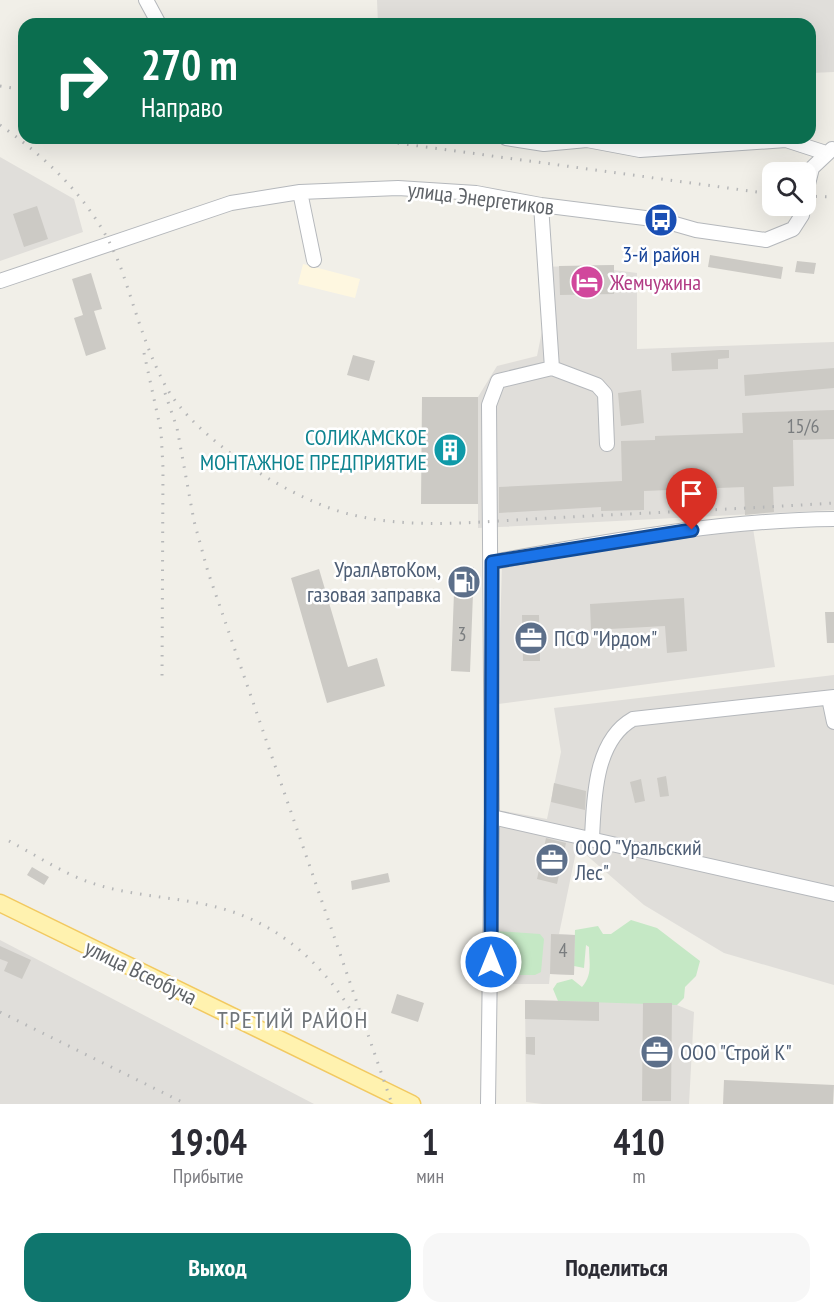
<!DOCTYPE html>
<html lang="ru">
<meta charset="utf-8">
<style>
:root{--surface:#fff;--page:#f7f7f7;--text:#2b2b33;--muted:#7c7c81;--accent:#0f766e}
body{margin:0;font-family:"PT Sans Narrow",sans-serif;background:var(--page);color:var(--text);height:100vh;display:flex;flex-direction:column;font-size:22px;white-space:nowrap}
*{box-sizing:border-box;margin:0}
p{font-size:20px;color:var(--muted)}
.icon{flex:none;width:33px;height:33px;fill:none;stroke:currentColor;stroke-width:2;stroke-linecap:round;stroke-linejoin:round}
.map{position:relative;height:1104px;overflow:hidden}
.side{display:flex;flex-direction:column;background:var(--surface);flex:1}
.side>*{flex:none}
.top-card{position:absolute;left:18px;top:18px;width:798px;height:126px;border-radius:18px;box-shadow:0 6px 24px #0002;background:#0b6e4f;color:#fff;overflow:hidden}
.tools{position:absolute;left:762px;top:162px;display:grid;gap:12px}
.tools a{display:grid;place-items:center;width:54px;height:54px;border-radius:12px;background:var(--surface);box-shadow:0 6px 24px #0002;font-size:30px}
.pin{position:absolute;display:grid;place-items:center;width:51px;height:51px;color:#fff;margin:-62px -26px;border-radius:50% 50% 50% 0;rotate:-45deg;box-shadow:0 0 6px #0007}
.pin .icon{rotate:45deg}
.me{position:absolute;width:66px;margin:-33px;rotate:0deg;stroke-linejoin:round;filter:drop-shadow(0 0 4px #0008)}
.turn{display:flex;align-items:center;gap:21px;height:126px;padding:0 24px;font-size:27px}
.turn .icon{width:78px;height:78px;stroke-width:2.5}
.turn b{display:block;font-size:42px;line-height:51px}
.eta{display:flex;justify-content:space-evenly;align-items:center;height:102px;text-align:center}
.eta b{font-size:36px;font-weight:700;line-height:42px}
.action{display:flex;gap:12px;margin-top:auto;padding:12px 24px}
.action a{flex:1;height:69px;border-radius:18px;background:var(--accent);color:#fff;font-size:24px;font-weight:700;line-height:69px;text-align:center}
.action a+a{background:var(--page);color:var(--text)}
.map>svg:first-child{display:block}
.commercial{fill:#fef7e0}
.industrial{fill:#e0deda}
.green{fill:#c5e8c5}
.building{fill:#cccac5}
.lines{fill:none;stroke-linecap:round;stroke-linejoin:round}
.minor-casing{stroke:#b5b8bc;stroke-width:16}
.major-casing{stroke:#f2c960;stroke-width:19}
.minor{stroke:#fff;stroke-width:14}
.major{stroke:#fff2af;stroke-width:16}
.rail{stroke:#b6b7b8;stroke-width:3;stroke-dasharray:1.5 8;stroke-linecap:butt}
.route-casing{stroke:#114b97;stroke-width:15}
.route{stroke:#1a73e8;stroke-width:10}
.labels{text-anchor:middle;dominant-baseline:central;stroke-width:5;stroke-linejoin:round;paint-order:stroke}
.number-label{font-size:20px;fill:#7a7d7f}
.street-label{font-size:22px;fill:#5f6368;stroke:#fff}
.transit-label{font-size:22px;fill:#164399;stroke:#fff}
.hotel-label{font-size:22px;fill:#b23c85;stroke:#fff;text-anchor:start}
.culture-label{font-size:22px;fill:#0d838f;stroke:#fff;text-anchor:end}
.service-label{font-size:22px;fill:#4e5e75;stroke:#fff;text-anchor:start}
.neighbourhood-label{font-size:24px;letter-spacing:1.5px;fill:#70757a;stroke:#fff}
</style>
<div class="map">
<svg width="834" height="1104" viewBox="0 0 834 1104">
<rect width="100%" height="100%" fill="#f1efe8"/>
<path class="commercial" d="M303 264 360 279 355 298 298 284Z"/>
<path class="industrial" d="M377 0H834V72L810 73V24H378Z
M0 157 74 199 83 232 0 261Z
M614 265V270L637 273V349L834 342V510L478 528V397L497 366 537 356 542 331 538 267Z
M752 522 775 667 498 704 502 563Z
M834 675V985L724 953 644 905 577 847 559 934 575 935 574 975 550 974 549 984H494L498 810 547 819 561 752 554 708Z
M0 940 314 1104H0Z
M525 1000 672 1003 694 1012 689 1104H542L526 1102Z"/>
<path class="green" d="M631 920 657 928 700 961 696 976 685 987 684 998 677 1005 558 1001 553 989 557 983 572 979 582 987C593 974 589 962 589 947L586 945 584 968 574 966 575 930 598 926 603 934H611Z
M495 931 540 934 544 939 541 972 535 975H494Z"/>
<path class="building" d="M37 206 48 239 24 247 13 214Z
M710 255 783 267 781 279 708 267Z
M797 261 816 263 814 274 795 272Z
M614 265V294L560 295 559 266Z
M91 273 102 309 94 311 106 349 86 356 74 318 83 315 72 279Z
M720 350H729V358L718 359V369L672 371 671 353Z
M353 355 375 361 369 381 347 375Z
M834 368V388L745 396 744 375Z
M641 390 644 423 621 426 618 393Z
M422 397H478V504H421Z
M834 410V439L793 440 794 486 773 487 774 512 745 515 744 487 644 491V510L601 511V507L499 513V487L622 481 621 441 655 440V436L743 433 742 413Z
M455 567H474L470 672 451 671Z
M319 569 348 667 377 658 385 686 327 703 291 578Z
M684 598 687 651 667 653 665 626 591 630 590 604Z
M825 612H834V643H827Z
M522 615H539L540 661H523Z
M666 776 669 796 660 797 657 778Z
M641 779 645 801 635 803 630 782Z
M554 783 586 791 585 810 551 802Z
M546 838 566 843 557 884 537 879Z
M32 867 49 877 44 885 27 875Z
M388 873 390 882 352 890 351 881Z
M551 934 575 935 574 975 550 974Z
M0 946 31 960 22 979 4 971 8 962 0 959Z
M397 994 424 1003 418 1022 391 1013Z
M525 1000 599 1002V1021L525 1019Z
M643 1003H672L671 1101H642Z
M526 1037H535V1055L526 1054Z
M724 1080 834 1085 833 1104H723Z"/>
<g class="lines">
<defs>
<path id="minor" d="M146 0 159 24
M506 138 544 144 587 140 640 150 786 140 826 153
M300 192 314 260
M806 192 812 168 832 149
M541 205 552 368 597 385 605 394 607 444
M0 281 231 203 300 192 398 188 476 193 541 205 661 220 696 230 766 240 793 229 802 215 803 206
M492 562C605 542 719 520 834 519
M829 698 834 722
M492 817 834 894
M592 838C594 800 594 741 633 719L834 697
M488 1104 492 817 489 405 498 381 552 368"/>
<path id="major" d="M0 903 412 1104"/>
</defs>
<use href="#minor" class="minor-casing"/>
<use href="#major" class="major-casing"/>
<use href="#minor" class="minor"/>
<use href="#major" class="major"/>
<path class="rail" d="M0 86 24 90
M0 125C54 163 101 210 123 274 136 312 146 349 165 385 194 439 294 502 353 515 415 530 486 521 549 518 644 513 739 509 834 503
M360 138 772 194
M806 196 834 197
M144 353 161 431 163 468 162 680
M165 393 177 428 194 521 208 572 392 1104
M9 841C34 854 59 871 86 881 129 897 176 896 220 908 280 924 324 965 355 1017
M0 1012 186 1104"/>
</g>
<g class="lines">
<defs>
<path id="route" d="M491 962 492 562 692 530"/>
</defs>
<use href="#route" class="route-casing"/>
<use href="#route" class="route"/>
</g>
<defs>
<symbol id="bus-disc" viewBox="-11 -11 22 22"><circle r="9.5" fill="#1a4fb4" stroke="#fff"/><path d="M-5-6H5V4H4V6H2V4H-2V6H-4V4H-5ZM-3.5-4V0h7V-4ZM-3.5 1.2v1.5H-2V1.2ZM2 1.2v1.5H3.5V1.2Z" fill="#fff"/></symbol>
<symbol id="hotel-disc" viewBox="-11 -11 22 22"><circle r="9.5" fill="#d1479c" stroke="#fff"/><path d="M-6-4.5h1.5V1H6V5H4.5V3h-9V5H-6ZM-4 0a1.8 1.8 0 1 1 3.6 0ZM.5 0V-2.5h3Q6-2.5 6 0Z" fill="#fff"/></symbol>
<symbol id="building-disc" viewBox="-11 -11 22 22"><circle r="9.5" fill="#0f9aa8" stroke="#fff"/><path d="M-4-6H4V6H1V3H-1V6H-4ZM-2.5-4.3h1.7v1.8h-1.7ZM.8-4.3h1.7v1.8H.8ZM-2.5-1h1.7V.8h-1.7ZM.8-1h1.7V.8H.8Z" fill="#fff"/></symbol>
<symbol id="fuel-disc" viewBox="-11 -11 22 22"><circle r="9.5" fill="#5c6f8a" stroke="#fff"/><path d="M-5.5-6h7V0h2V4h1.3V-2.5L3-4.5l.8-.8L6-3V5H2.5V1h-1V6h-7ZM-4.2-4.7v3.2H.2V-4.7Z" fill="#fff"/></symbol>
<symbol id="office-disc" viewBox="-11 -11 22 22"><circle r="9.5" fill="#5c6f8a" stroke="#fff"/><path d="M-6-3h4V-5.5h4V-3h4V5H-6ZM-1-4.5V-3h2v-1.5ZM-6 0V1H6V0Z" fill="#fff"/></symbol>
</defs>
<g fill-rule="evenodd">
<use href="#bus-disc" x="642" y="201" width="38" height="38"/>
<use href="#hotel-disc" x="568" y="263" width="38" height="38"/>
<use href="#building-disc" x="431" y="431" width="38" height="38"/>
<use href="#fuel-disc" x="445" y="563" width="38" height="38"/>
<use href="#office-disc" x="512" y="619" width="38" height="38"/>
<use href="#office-disc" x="533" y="841" width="38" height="38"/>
<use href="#office-disc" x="638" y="1033" width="38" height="38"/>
</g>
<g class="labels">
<g class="number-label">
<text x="803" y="426">15/6</text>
<text x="462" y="634">3</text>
<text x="563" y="950">4</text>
</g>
<g class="street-label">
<text transform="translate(481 198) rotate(7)">улица Энергетиков</text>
<text transform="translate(141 972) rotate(26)">улица Всеобуча</text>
</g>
<g class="transit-label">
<text x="661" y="254">3-й район</text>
</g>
<g class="hotel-label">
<text x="610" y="282">Жемчужина</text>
</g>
<g class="culture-label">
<text x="427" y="437">СОЛИКАМСКОЕ<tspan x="427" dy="25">МОНТАЖНОЕ ПРЕДПРИЯТИЕ</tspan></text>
</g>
<g class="service-label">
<text x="441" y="569" text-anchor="end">УралАвтоКом,<tspan x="441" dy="25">газовая заправка</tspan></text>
<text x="554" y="638">ПСФ "Ирдом"</text>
<text x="575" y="847">ООО "Уральский<tspan x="575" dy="25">Лес"</tspan></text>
<text x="680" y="1052">ООО "Строй К"</text>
</g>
<g class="neighbourhood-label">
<text x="293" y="1019">ТРЕТИЙ РАЙОН</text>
</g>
</g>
</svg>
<div class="tools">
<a><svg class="icon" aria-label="search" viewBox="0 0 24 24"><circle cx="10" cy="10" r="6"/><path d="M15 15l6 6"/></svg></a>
</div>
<div class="pin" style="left:692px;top:530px;background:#d93025"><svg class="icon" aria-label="arrive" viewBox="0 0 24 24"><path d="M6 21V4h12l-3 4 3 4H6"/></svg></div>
<svg class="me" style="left:491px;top:962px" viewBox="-20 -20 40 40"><circle r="17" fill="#1a73e8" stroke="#fff" stroke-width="3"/><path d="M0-11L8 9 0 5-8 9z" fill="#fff"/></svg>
<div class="top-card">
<div class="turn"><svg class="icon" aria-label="right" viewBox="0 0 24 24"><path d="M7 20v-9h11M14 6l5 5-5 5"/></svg><div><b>270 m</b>Направо</div></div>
</div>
</div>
<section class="side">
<div class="eta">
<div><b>19:04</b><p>Прибытие</p></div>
<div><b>1</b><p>мин</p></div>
<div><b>410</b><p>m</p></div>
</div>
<div class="action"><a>Выход</a><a>Поделиться</a></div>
</section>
